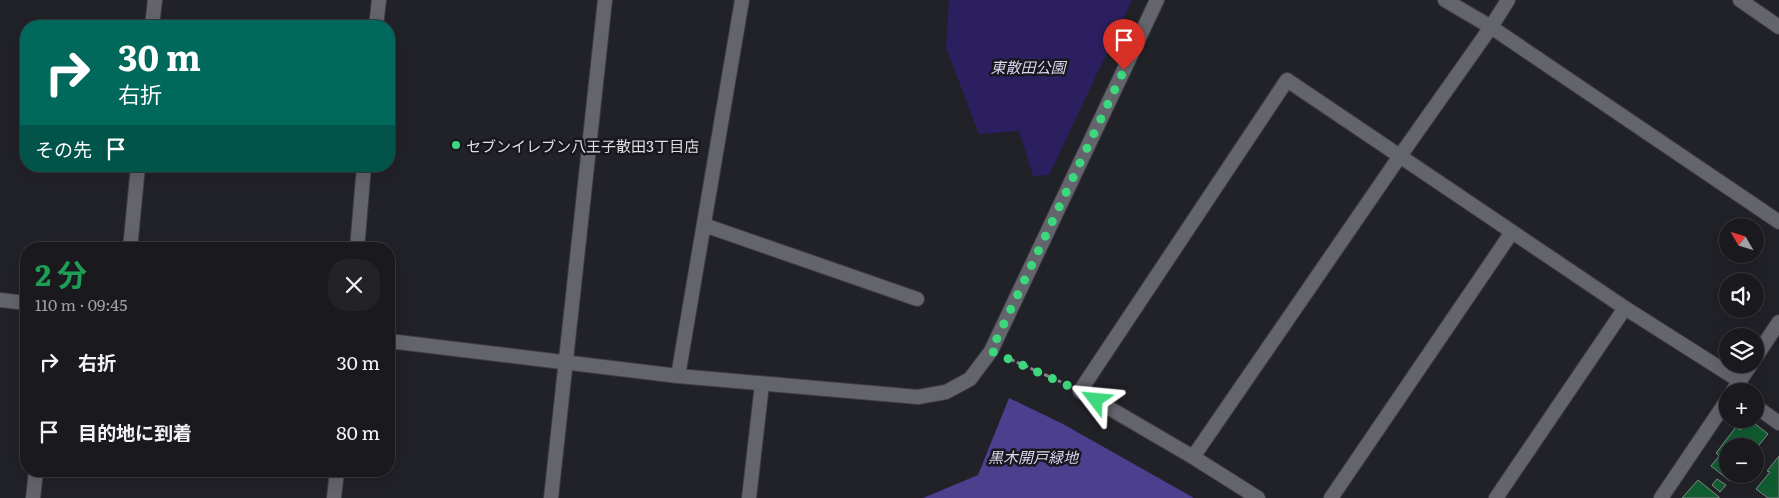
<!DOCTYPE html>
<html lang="ja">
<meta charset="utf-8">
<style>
:root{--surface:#19191e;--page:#222227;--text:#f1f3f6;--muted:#9fa0a4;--line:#37383c}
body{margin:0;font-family:Literata,"Noto Sans JP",serif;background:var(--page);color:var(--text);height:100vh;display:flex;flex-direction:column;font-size:19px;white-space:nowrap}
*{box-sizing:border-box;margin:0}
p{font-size:16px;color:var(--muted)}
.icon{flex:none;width:28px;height:28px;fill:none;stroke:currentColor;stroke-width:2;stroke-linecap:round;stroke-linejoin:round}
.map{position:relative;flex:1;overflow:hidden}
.panel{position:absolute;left:20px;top:242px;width:375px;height:235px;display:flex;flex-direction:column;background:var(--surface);border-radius:20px;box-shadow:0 5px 20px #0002,0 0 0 1px var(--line)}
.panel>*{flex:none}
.top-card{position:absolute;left:20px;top:20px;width:375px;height:152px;border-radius:20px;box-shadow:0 5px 20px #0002,0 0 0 1px var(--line);background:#00695c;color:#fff;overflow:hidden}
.needle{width:32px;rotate:309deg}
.fabs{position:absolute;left:1719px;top:218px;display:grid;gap:10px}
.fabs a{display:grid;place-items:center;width:45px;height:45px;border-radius:50%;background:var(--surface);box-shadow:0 5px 20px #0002,0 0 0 1px var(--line);font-size:25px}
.pin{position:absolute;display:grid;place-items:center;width:42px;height:42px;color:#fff;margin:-51px -21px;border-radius:50% 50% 50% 0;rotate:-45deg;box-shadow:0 0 5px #0007}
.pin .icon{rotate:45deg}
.me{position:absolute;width:55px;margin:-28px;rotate:299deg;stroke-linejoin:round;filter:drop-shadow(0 0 4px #0008)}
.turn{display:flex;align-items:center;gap:18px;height:105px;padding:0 15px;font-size:22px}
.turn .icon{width:65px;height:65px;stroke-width:2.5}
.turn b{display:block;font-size:35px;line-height:42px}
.then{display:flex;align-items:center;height:48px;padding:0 15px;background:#0003;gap:10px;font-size:19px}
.round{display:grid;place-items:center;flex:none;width:52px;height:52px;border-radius:20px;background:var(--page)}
.summary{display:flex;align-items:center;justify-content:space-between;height:85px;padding:0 15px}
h1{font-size:30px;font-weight:700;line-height:38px;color:#1e9e55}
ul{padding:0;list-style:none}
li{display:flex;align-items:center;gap:15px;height:70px;padding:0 15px}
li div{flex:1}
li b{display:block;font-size:19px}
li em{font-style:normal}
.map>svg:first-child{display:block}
.green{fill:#2c1f5f}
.forest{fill:#4b3f8e}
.building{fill:#115d32;stroke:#828a84}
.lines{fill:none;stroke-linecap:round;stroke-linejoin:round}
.service-casing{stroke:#3e3d43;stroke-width:16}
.minor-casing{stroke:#3e3d43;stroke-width:16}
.tertiary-casing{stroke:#3e3d43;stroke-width:16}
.path{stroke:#838389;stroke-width:3;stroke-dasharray:5 2.5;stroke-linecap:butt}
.service{stroke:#64646d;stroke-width:14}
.minor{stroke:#64646d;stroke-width:14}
.tertiary{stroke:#64646d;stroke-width:14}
.route{stroke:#3dd77e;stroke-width:9;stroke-dasharray:0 16.2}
.poi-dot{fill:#3dd77e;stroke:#18171e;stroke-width:2}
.labels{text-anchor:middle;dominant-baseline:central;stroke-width:5;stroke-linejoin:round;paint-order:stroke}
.park-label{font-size:15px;font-style:italic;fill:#d8d7ee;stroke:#18171e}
.poi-label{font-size:15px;fill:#dfdfe4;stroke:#18171e;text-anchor:start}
</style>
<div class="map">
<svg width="1779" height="498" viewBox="0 0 1779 498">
<rect width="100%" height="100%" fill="#212128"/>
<path class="green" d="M949 0H1132L1049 175 1033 176 1019 131 979 134 946 48Z"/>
<path class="forest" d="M1009 398 1063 424 1194 498H923L978 475Z"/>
<path class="building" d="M1749 419 1768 434 1755 450V446H1728V474H1736L1730 481 1711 466 1719 456 1716 453 1736 427 1740 430Z
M1779 456V498H1768L1756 489 1770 472 1767 471Z
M1717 479 1726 485 1720 492 1712 485Z
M1698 480 1719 497V498H1682Z"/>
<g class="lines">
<defs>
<path id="service" d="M704 225 917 299
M678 376 742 0
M749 498 762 384"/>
<path id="minor" d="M1445 0 1491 27 1779 222
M1740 0 1779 27
M152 26 155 0
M130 249 138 166
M0 300 26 303
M389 341 678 376 918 397 946 392 970 379 991 351 1157 0
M1755 358 1779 322
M1733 391 1751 364
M1755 406 1779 423
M1193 457 1080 391 1287 80 1625 308 1740 381
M33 498 36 471
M551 498 605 0
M1258 498 1193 457 1400 156 1491 27 1508 0
M1331 498 1512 232
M1496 498 1625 308
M1661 498 1728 399"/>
<path id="tertiary" d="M376 26 379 0
M357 249 364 166
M334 498 337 471"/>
</defs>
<use href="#service" class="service-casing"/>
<use href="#minor" class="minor-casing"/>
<use href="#tertiary" class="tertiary-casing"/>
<path class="path" d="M1010 359 1061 382"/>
<use href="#service" class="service"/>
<use href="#minor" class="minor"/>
<use href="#tertiary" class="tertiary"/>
</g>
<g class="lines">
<path class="route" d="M1096 400 1080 391 991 351 1124 70"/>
</g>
<circle class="poi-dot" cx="456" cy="145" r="5"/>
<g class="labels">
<g class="park-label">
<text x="1028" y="66">東散田公園</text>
<text x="1033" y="456">黒木開戸緑地</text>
</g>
<g class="poi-label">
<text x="466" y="145">セブンイレブン八王子散田3丁目店</text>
</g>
</g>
</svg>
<div class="fabs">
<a><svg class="needle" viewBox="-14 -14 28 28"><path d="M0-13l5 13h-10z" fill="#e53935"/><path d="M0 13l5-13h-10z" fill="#9fa0a4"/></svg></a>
<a><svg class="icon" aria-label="sound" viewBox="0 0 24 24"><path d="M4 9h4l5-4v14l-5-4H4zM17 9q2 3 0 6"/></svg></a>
<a><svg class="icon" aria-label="layers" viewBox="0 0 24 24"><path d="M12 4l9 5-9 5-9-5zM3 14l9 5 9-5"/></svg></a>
<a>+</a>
<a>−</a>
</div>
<div class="pin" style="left:1124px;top:70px;background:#d93025"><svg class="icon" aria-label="arrive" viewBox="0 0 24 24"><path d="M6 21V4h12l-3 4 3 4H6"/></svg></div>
<svg class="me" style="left:1096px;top:400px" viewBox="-20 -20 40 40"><path d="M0-17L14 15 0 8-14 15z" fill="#3dd77e" stroke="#fff" stroke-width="4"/></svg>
<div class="top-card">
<div class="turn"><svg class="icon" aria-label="right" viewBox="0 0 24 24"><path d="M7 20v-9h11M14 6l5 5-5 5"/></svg><div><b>30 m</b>右折</div></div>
<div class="then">その先<svg class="icon" aria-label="arrive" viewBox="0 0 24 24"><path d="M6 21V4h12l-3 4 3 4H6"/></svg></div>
</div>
<section class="panel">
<div class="summary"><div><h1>2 分</h1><p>110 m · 09:45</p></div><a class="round"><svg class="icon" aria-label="close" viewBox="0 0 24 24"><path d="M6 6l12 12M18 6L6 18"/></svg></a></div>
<ul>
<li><svg class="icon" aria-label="right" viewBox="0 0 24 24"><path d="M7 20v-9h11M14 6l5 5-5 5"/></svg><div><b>右折</b></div><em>30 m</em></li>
<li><svg class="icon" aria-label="arrive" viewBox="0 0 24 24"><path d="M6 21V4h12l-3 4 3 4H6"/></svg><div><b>目的地に到着</b></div><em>80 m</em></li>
</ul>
</section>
</div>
